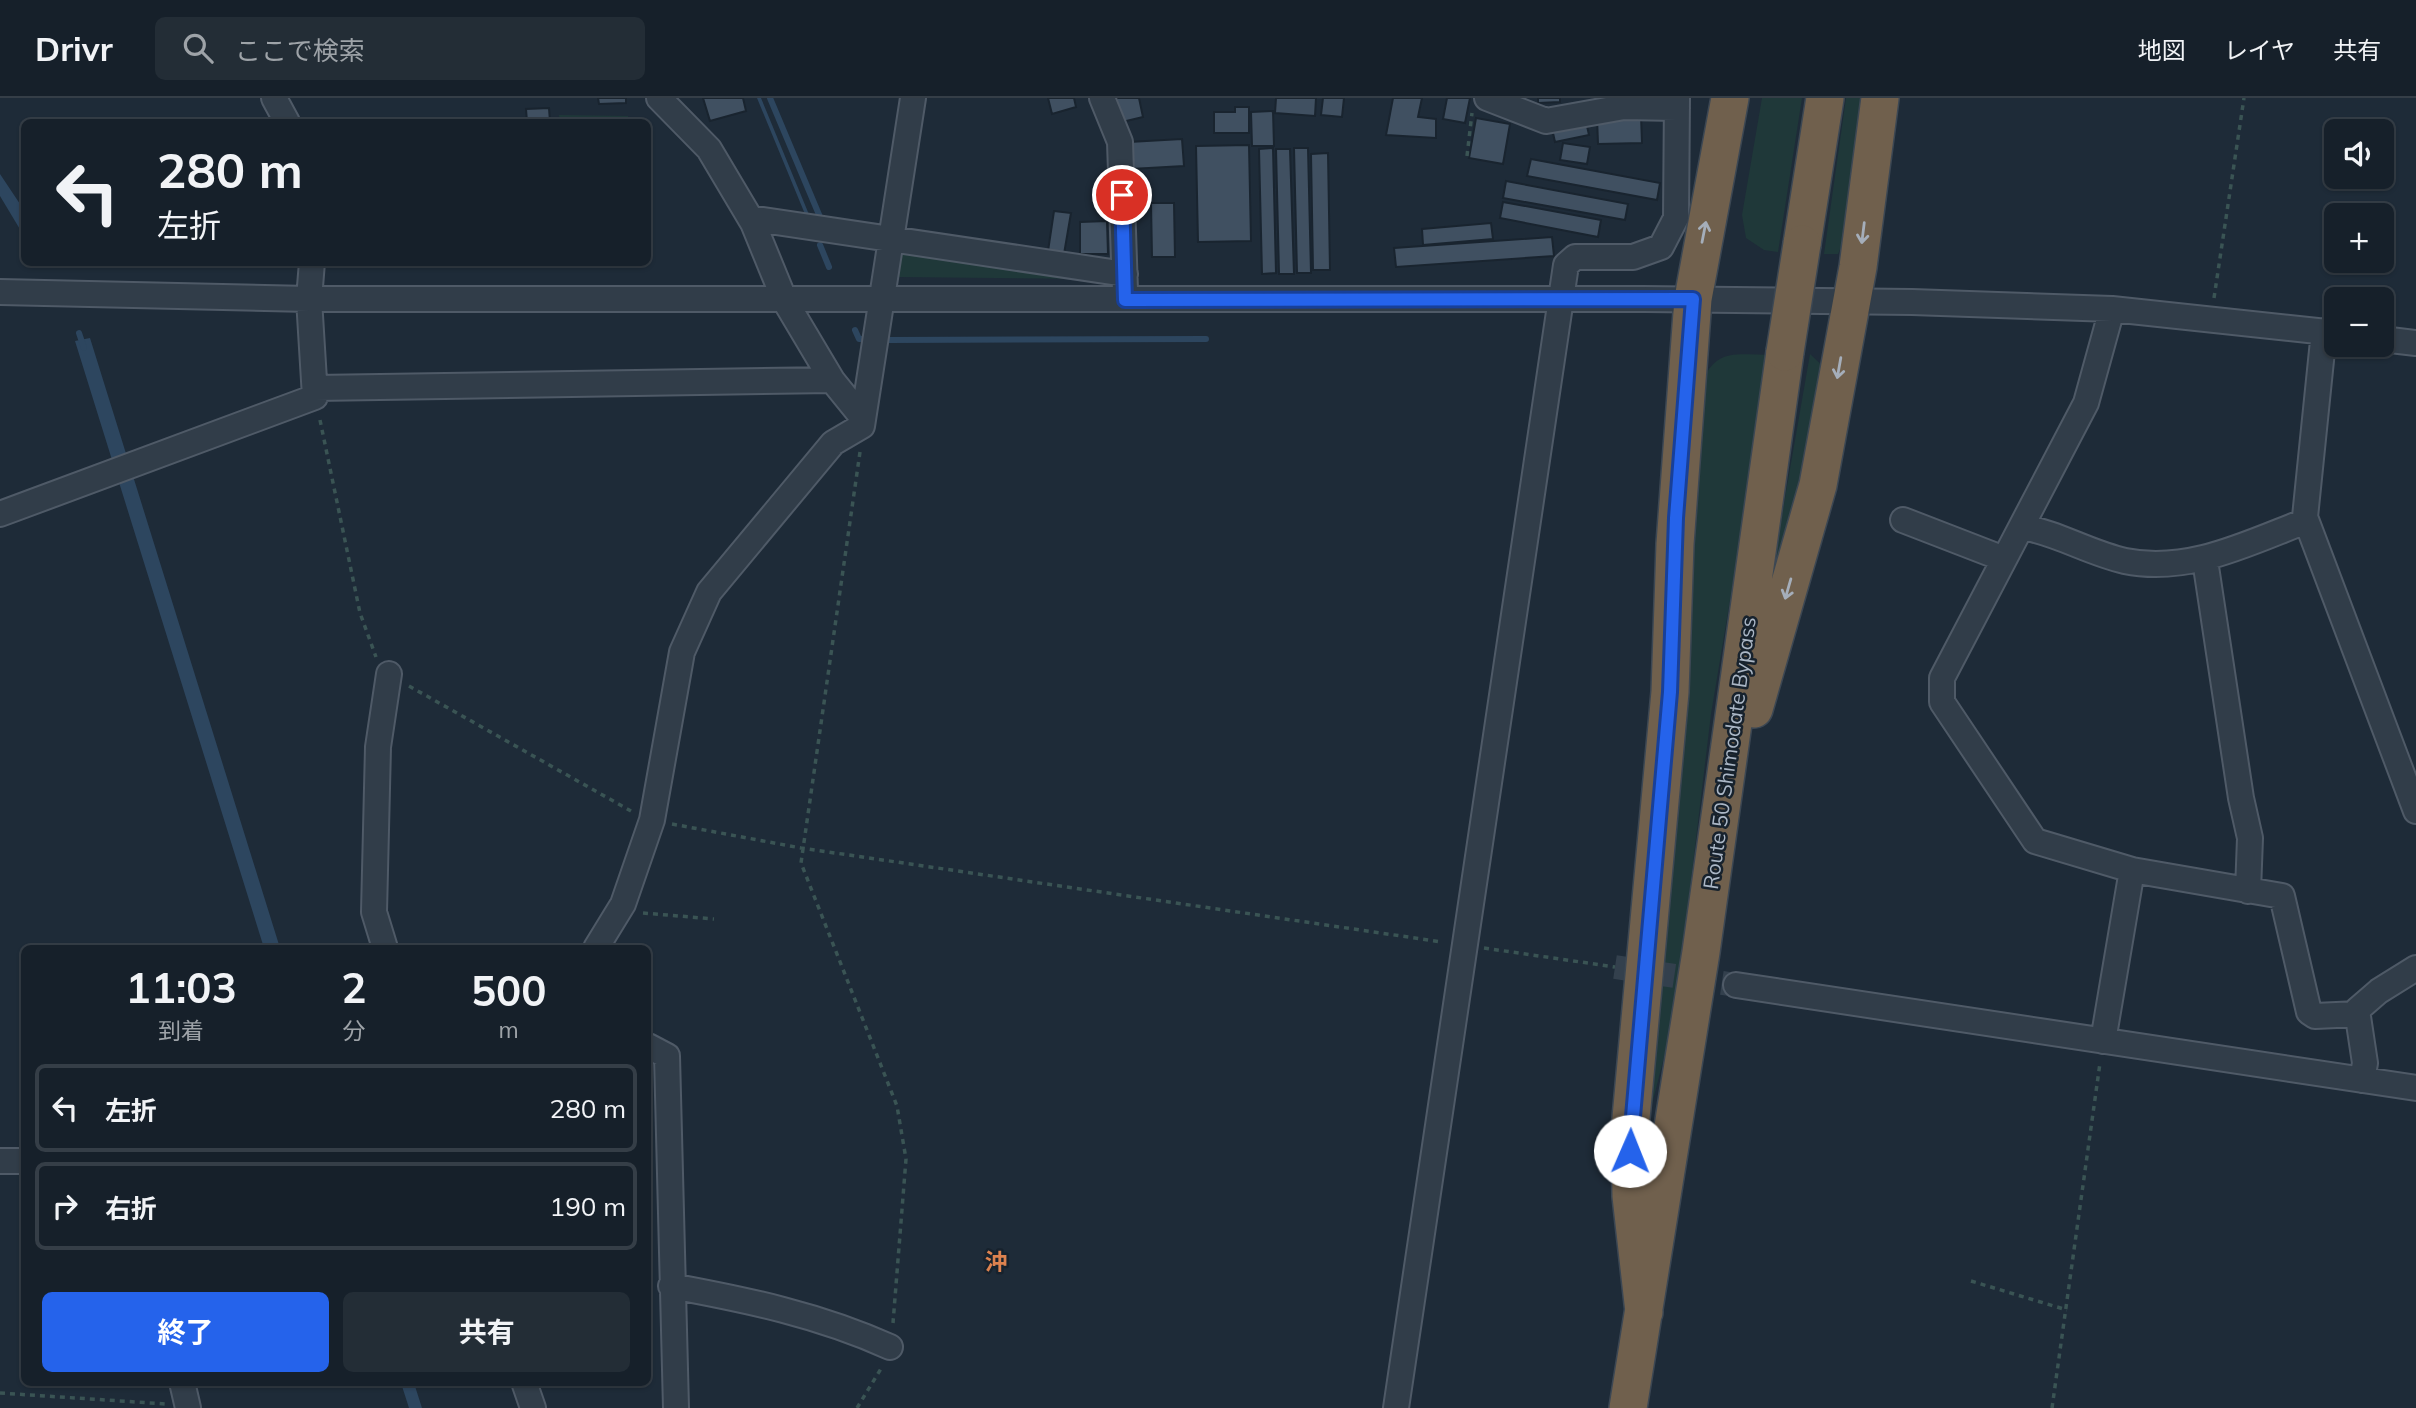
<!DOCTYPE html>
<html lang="ja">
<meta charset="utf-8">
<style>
:root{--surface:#16202a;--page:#232d36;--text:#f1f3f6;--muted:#9ea3a8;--line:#353e47;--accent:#2563eb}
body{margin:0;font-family:Mulish,"Noto Sans JP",sans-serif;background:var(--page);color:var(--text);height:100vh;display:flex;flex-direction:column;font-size:26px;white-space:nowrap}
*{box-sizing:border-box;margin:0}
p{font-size:23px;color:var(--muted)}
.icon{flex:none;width:38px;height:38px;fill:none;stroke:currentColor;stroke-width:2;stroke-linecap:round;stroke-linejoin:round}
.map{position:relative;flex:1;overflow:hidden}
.details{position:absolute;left:21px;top:847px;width:630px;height:441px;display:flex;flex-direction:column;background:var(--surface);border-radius:10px;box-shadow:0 2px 5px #0004,0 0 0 2px var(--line)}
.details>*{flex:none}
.guide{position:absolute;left:21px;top:21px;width:630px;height:147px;border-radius:10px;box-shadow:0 2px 5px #0004,0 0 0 2px var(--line);background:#16202a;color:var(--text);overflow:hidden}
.fabs{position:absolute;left:2324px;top:21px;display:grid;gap:14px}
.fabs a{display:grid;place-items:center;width:70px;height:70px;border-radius:10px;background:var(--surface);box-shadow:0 2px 5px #0004,0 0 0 2px var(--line);font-size:35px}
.pin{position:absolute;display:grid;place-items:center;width:60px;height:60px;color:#fff;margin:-30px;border:4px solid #fff;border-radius:50%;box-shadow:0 2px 7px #0007}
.me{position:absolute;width:77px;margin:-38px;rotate:1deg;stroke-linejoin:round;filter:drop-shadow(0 0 5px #0008)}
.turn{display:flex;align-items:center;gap:24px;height:147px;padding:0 21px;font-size:32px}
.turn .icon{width:91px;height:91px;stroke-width:2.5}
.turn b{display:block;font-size:49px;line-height:60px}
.eta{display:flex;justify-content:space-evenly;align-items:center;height:119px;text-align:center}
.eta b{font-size:42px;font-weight:700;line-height:49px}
.primary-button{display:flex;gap:14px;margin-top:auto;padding:14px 21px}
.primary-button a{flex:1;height:80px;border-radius:10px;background:var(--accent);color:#fff;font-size:28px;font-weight:700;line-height:80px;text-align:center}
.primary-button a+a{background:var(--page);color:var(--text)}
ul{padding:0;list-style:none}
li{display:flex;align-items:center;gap:21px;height:88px;margin:0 14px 10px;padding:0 7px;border:4px solid var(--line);border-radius:10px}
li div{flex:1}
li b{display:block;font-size:26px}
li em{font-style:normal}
header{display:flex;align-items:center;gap:42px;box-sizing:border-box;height:98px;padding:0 35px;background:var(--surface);border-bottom:2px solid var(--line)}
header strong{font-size:33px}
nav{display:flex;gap:38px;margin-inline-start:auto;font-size:24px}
.search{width:490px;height:63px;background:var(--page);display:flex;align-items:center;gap:18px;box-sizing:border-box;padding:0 24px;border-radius:10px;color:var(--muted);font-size:26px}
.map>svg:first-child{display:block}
.green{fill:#1f3839}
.water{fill:#2d465f}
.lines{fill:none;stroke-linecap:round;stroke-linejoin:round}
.stream{stroke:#2d465f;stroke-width:6}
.building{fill:#405061;stroke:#19242f;stroke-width:2}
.minor-tunnel{stroke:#33404d;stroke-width:24;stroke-dasharray:24 12;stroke-linecap:butt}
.minor-casing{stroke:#4f5a67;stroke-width:28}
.highway-casing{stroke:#3c4753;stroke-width:40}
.path{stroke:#3a5454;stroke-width:3.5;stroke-dasharray:5 5;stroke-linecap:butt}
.minor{stroke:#313d49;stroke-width:24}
.highway{stroke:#70604d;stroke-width:37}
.highway-bridge-casing{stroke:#3c4753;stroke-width:40;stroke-linecap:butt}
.highway-bridge{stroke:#70604d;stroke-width:37}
.oneway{stroke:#a5aeba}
.route-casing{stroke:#184099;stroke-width:18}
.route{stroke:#2563eb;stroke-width:12}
.labels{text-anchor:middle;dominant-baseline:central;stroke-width:5;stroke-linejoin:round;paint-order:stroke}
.street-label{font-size:21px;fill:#abb7c6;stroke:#17222d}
.neighbourhood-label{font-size:23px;font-weight:bold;fill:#dd824f;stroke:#17222d}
</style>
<header>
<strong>Drivr</strong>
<div class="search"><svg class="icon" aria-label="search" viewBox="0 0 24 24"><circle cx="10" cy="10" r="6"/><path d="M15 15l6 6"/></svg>ここで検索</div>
<nav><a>地図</a><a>レイヤ</a><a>共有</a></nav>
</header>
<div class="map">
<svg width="2416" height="1310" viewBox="0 0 2416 1310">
<rect width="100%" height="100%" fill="#1e2b38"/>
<path class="green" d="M1762 0H1802L1778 154 1764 152 1746 140 1742 117Z
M1846 0H1871L1847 137 1838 156H1824Z
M559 17 628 18V24H560Z
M902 151 1107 181 898 179Z
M1810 256 1827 272 1826 299 1758 555Z
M1771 257 1711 616 1675 916 1649 1018 1701 286C1716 249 1737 257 1771 257Z"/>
<path class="water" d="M757 0H761L810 119 807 121Z
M0 76 24 112V138L0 98Z
M90 240 280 850H264L75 243Z
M401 1285H414L422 1310H409Z"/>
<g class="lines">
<path class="stream" d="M770 0 820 119
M820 147 829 169
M855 232 859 241H868
M79 235 84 250
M888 242 1206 241"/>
</g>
<path class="building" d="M598 0H626V5L599 6Z
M703 0H743L746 13 710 23Z
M1048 0H1074L1076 9 1052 16Z
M1116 0H1139L1143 19 1122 24Z
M1276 0H1316L1315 18 1275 15Z
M1323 0H1344L1342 19 1321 17Z
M1393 0H1422L1418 19 1436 21V40L1386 37Z
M1447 0H1470L1465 25 1443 21Z
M1538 0H1560V4L1538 5Z
M1235 9H1249V35H1214V14H1235Z
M549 10 550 24H527L526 11Z
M1273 13 1274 48H1252L1251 14Z
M1641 17 1642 45 1598 46 1597 19Z
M1585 19 1589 37 1555 44 1551 26Z
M1476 20 1510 26 1503 66 1469 60Z
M1182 41 1184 68 1131 71 1129 44Z
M1563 45 1590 49 1587 66 1560 62Z
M1249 47 1251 143 1198 144 1196 48Z
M1273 50 1276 175 1262 176 1259 51Z
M1294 50H1308L1311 175H1297Z
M1276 51H1290L1294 176H1279Z
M1328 55 1330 172H1313L1311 56Z
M1531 61 1660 85 1657 102 1527 78Z
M1506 83 1628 106 1625 122 1503 100Z
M1503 104 1601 122 1598 139 1500 120Z
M1151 105H1174L1175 159H1152Z
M1054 113 1071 115 1064 156 1048 153Z
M1107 123 1108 156H1080V124Z
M1491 125 1493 141 1423 147 1422 131Z
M1552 139 1554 158 1396 169 1394 150Z"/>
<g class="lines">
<path class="minor-tunnel" d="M1615 869 1736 887"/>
<defs>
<path id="minor" d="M274 0 287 24
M659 0 709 51 753 125 785 203 832 282 862 319
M1102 0 1120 44 1125 192
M1487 0 1546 23 1624 9 1677 10
M750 120 1125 176
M0 194 309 201H1645L1912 204 2112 211 2336 235
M2324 233 2305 419 2416 713
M2382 241 2416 245
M315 290 832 282
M0 416 315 299 309 201 312 164
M1903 422 2004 461
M2022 429C2058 435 2089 455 2125 463 2189 476 2248 445 2306 423
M2205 462 2241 700 2250 740 2248 793
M2132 772 2282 798 2309 914 2315 918 2358 916
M385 850 374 814 378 649 389 576
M596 850 623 806 652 722 682 554 709 494 833 345 862 328 913 0
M1736 887 2416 990
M2103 943 2132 772 2035 743 1942 604V580L2086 305 2112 211
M648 948 667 958 676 1310
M2362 982 2365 965 2357 912 2379 893 2416 870
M0 1063H24
M671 1188C747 1202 819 1217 890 1249
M182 1284 188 1310
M524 1284 533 1310
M1396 1310 1566 167 1575 159H1633L1661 149 1676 120 1677 0"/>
<path id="highway" d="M1802 146 1825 0
M1754 611 1818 387 1858 169 1880 0
M1644 1214 1631 1098 1630 1031 1670 594 1675 446 1693 201 1730 0
M1628 1310 1701 854 1785 254"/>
</defs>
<use href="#minor" class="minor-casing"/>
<use href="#highway" class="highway-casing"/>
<path class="path" d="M1467 58 1472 15
M2214 200 2244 0
M320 322 360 515 376 559
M860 354 801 765 897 1008 906 1061 893 1225
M409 588 631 713
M672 726 801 750 1442 844
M643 815 714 821
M1484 850 1615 869
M1971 1183 2067 1212
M0 1295 166 1306
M857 1310 882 1269
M2052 1310 2100 965"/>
<use href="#minor" class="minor"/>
<use href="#highway" class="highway"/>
<defs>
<path id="highway-bridge" d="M1785 254 1802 146"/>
</defs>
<use href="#highway-bridge" class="highway-bridge-casing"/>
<use href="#highway-bridge" class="highway-bridge"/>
</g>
<defs><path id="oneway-shaft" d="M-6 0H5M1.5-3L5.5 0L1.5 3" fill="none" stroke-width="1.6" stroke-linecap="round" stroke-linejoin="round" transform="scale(1.75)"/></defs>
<g class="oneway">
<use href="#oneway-shaft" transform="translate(1704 134) rotate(-79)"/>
<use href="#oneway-shaft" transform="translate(1863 135) rotate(97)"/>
<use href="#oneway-shaft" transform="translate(1839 270) rotate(100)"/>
<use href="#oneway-shaft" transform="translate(1788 491) rotate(106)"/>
</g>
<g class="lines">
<defs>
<path id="route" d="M1122 97 1125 202 1693 201 1676 420 1670 594 1630 1053"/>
</defs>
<use href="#route" class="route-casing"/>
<use href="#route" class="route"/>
</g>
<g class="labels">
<g class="street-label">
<text transform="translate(1729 655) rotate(-82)">Route 50 Shimodate Bypass</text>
</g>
<g class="neighbourhood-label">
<text x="996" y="1163">沖</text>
</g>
</g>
</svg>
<div class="fabs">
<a><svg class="icon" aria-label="sound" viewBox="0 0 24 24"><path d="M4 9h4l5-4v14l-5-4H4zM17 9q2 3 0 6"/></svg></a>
<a>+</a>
<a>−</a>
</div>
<div class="pin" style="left:1122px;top:97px;background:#d93025"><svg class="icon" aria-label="arrive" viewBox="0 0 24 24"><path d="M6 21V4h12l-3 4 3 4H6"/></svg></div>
<svg class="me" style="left:1630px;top:1053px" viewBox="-20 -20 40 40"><circle r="19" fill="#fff"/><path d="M0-13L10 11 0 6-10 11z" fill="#2563eb"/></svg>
<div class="guide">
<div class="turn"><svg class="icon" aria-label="left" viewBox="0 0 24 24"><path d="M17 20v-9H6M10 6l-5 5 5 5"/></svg><div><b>280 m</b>左折</div></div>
</div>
<section class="details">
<div class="eta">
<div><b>11:03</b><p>到着</p></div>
<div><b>2</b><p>分</p></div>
<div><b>500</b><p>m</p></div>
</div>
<ul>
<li><svg class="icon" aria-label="left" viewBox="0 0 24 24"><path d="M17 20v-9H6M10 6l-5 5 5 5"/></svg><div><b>左折</b></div><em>280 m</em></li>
<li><svg class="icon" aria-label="right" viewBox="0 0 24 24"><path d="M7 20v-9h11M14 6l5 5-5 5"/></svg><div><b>右折</b></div><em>190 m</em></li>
</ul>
<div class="primary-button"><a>終了</a><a>共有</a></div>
</section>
</div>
